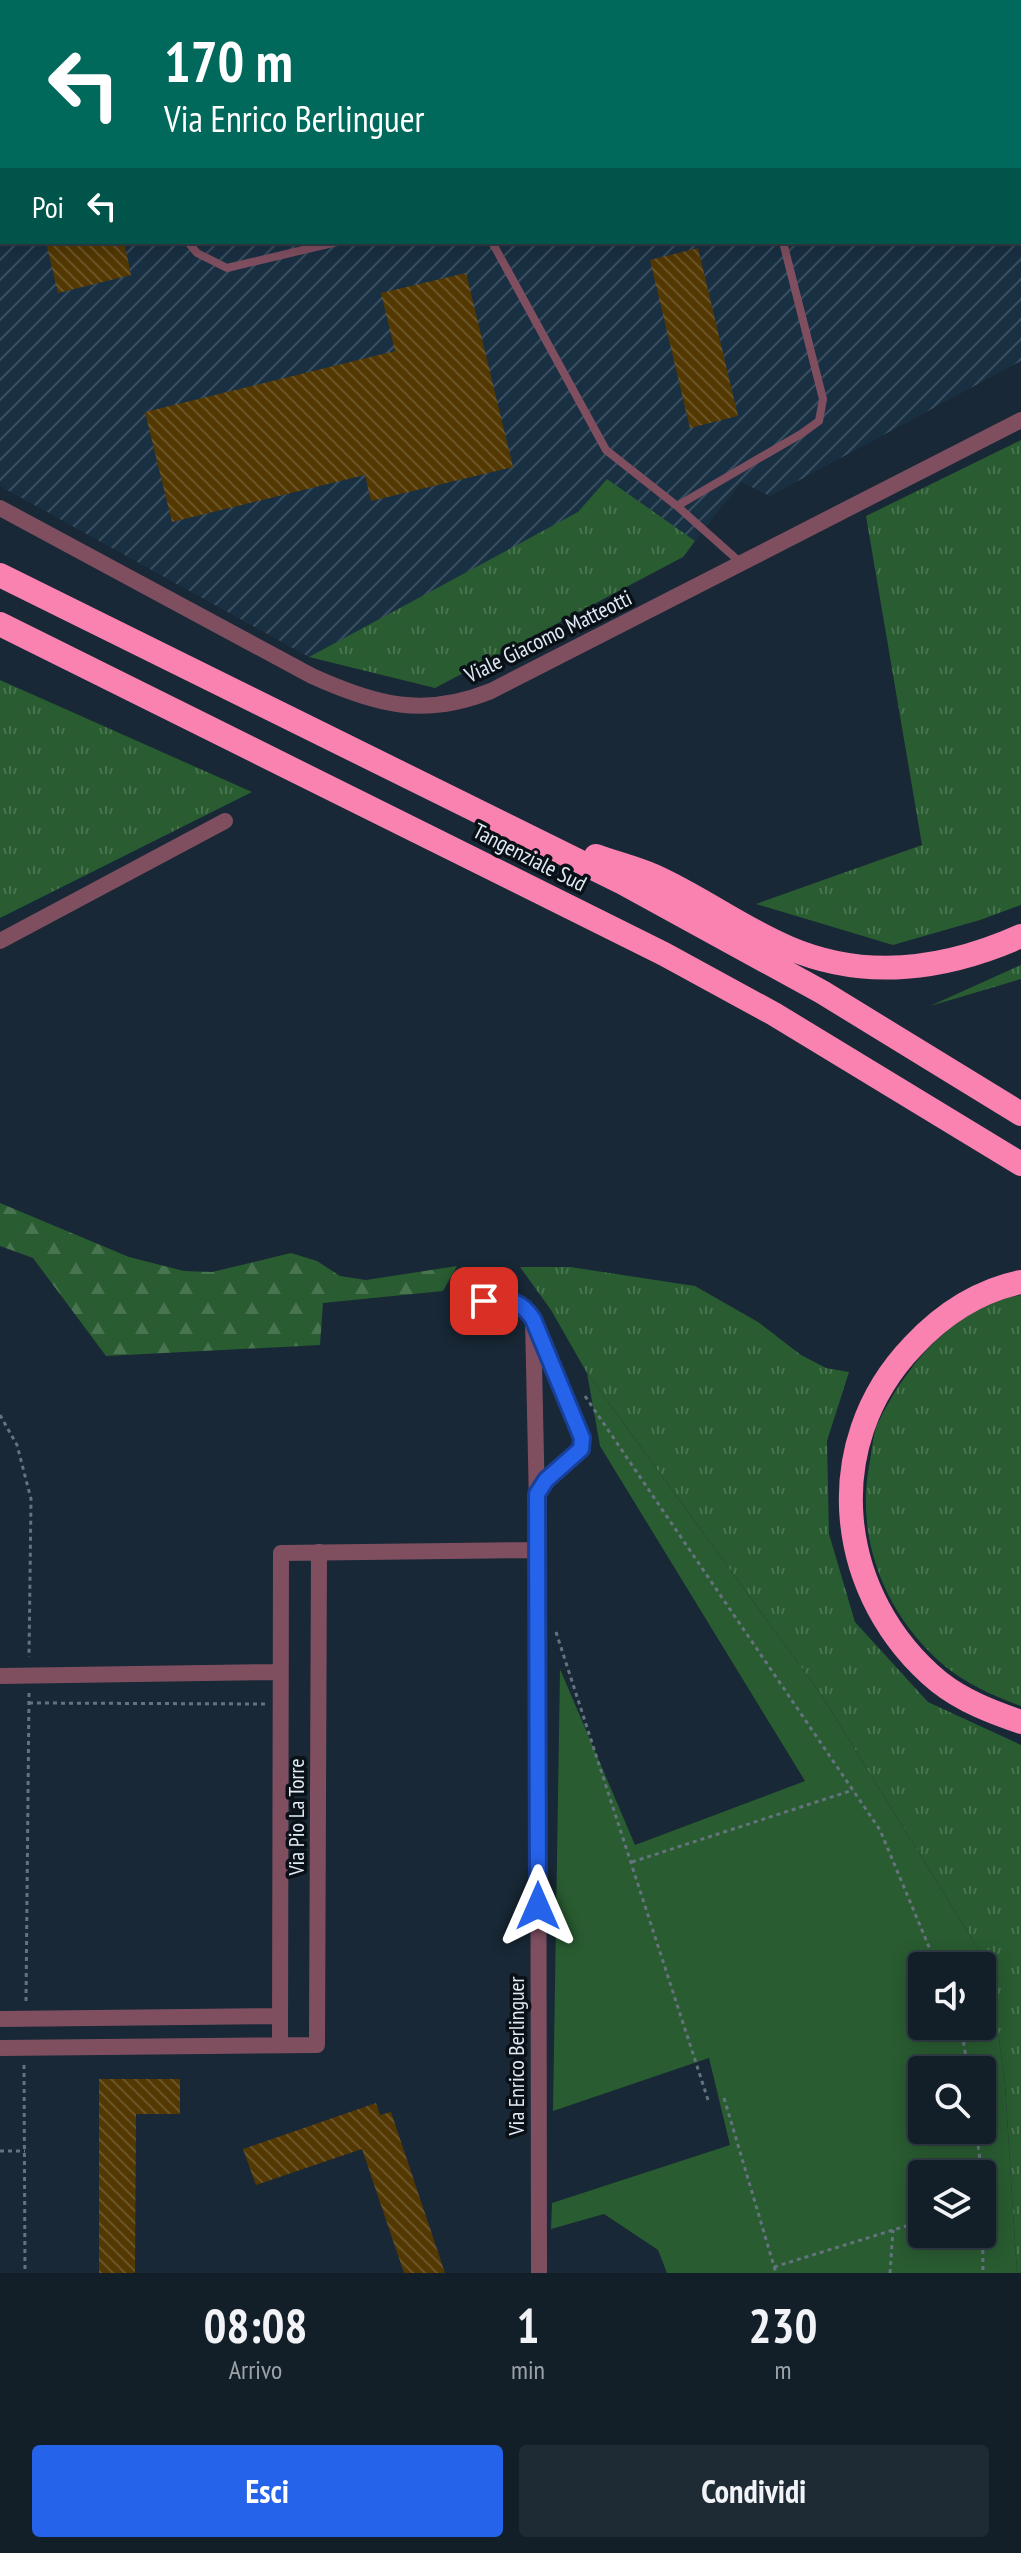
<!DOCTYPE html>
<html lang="it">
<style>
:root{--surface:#121e28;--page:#1f2b34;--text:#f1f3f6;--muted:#9ca2a8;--line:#313c45;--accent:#2563eb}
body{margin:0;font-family:"PT Sans Narrow",sans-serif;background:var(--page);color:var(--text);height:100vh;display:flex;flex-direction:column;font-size:30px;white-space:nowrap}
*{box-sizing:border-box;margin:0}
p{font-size:26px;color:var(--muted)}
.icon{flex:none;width:44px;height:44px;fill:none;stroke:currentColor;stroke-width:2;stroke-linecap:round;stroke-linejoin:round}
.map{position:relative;height:2273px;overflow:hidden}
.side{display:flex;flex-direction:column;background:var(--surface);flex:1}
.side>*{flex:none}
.hud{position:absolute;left:0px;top:0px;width:1022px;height:244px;box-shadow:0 4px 20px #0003,0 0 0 2px var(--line);background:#00695c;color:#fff;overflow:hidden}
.tools{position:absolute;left:908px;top:1952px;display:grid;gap:16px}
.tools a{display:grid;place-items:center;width:88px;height:88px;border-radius:8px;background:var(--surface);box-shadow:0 4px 20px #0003,0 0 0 2px var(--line);font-size:40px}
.pin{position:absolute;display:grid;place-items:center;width:68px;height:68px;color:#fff;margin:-34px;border-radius:16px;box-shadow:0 4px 12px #0006}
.me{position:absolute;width:88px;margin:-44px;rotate:0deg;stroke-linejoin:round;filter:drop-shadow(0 0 6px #0008)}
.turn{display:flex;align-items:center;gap:28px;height:168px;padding:0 32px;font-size:36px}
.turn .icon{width:104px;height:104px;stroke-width:2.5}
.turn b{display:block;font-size:56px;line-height:68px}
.then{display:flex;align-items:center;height:76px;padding:0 32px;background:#0003;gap:16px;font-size:30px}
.eta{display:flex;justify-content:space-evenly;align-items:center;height:136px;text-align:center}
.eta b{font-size:48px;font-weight:800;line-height:56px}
.button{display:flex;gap:16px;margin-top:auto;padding:16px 32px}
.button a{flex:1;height:92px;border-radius:8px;background:var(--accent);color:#fff;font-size:32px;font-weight:800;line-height:92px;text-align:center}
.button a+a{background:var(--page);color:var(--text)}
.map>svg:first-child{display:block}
.industrial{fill:url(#industrial-furrows);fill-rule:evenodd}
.grass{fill:url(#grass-tufts)}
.forest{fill:url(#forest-firs)}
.green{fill:#295c31;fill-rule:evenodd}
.building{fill:url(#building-back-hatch)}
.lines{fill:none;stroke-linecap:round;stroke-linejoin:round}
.path{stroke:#65737f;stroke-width:3;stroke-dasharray:4 4;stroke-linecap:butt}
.service{stroke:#7f4f60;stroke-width:8}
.minor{stroke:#7f4f60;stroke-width:16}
.motorway{stroke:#f982b1;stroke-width:24}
.route-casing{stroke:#184099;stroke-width:20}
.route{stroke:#2563eb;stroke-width:14}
.labels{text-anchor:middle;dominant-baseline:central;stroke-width:7;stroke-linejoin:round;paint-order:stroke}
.street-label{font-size:22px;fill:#e0eaf4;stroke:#091016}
</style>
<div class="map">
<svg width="1021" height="2273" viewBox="0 0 1021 2273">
<defs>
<pattern id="industrial-furrows" width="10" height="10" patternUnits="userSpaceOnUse" patternTransform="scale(2)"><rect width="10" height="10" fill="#193043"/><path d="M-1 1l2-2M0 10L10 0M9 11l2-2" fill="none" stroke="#3a4e5f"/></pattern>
<pattern id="grass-tufts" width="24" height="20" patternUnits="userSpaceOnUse" patternTransform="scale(2)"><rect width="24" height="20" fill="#295c31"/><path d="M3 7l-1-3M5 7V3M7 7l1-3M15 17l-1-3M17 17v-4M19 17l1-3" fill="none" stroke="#48744f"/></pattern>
<pattern id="forest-firs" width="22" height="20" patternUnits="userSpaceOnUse" patternTransform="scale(2)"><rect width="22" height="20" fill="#295c31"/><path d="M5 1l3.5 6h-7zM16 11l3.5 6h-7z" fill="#48744f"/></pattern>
<pattern id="building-back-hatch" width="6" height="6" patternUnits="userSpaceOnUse" patternTransform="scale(2)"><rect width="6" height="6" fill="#533802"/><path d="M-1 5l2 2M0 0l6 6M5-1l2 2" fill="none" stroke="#6b5528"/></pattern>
</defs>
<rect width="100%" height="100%" fill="#182836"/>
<path class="industrial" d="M0 0H1021V361L770 496 741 482 683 557 435 687 309 657 0 486ZM2 2H1020V242H2Z"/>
<path class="grass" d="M1021 440V905L980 920 893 945 756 904 922 845 866 516Z
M607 479 695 541 683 557 435 688 309 657 578 512Z
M0 680 252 792 0 918Z
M1021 965V979L930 1006Z
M520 1267H570L695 1286 758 1322 801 1355 826 1368 849 1372 827 1441 829 1534 855 1622 928 1702 1021 1745V2273H1017L1005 2085 990 1968 822 1696 587 1373 551 1310Z
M1021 1295V1706C994 1696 968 1685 946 1667 885 1616 854 1538 870 1461 872 1449 873 1436 877 1425 886 1406 896 1389 908 1373 933 1337 977 1302 1021 1295Z"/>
<path class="forest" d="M0 1203 129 1257 184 1271 212 1272 291 1253 317 1261 340 1276 366 1280 457 1266 443 1291 323 1303 320 1345 106 1356 33 1258 0 1246Z"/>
<path class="green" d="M587 1373 822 1696 990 1968 1005 2085 1017 2273H667L658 2250 604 2214 551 2229 552 2203 730 2145 709 2058 553 2111 560 1669 635 1845 805 1781 600 1446ZM922 1966H982V2026H922ZM922 2070H982V2130H922ZM922 2174H982V2234H922Z"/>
<path class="building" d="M46 242H124L131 275 58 293Z
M698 248 738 416 690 428 650 260Z
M466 273 513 467 371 501 365 475 172 522 145 412 395 351 381 293Z
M99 2079H180V2114H136L135 2273H99Z
M376 2103 380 2115 391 2112 445 2273H404L362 2149 256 2185 243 2149Z"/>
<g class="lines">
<path class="path" d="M585 1396 880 1830 937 1966
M0 1415 17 1445 31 1499 29 1657
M556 1632 709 2103
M29 1703 265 1704
M632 1862 853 1790
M26 2001 29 1693
M961 2026 968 2070
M24 2065 25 2273
M724 2098 776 2273
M976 2130 982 2174
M0 2151H25
M982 2178 983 2273
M774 2267 922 2221
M890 2273 893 2230"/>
<path class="service" d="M118 0V2
M549 0V2
M1020 59 1021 57
M188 242 197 253 227 268 337 242
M492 242 606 450 677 506
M741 563 677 506 801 434 819 421 823 399 783 242"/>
<path class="minor" d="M0 508 312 676C376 705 424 718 491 691L1021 420
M0 941 225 821
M458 1301C487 1301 515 1293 533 1319L582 1438 581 1449 546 1480 537 1494
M533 1319 538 1550 539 2273
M0 1676 280 1672
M0 2019 280 2016
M280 2045 281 1553 538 1550
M0 2048 317 2045 319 1552"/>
<path class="motorway" d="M0 575 623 883 822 992 1021 1114
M0 624 664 954 774 1014 1021 1164
M596 856C615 863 636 868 654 876 701 897 743 929 789 948 866 981 947 969 1021 936
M1021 1282C978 1291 942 1315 913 1346 818 1445 836 1597 939 1682 963 1701 992 1712 1021 1722"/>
</g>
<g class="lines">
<defs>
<path id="route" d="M484 1301C508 1301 518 1297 533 1319L582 1438 581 1449 546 1480 537 1494 538 1906"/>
</defs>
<use href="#route" class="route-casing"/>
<use href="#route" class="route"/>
</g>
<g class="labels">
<g class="street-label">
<text transform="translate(548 636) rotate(-26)">Viale Giacomo Matteotti</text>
<text transform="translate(530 857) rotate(27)">Tangenziale Sud</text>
<text transform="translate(296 1817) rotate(-90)">Via Pio La Torre</text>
<text transform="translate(516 2056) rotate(-90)">Via Enrico Berlinguer</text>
</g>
</g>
</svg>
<div class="tools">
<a><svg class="icon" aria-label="sound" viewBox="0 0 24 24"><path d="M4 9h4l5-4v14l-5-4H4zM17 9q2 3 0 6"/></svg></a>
<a><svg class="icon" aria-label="search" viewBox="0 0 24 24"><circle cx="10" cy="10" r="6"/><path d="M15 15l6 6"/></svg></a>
<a><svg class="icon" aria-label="layers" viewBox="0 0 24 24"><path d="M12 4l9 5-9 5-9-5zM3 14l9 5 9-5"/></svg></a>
</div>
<div class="pin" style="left:484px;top:1301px;background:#d93025"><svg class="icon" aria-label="arrive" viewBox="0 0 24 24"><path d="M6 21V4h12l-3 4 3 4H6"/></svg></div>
<svg class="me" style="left:538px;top:1906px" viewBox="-20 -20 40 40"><path d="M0-17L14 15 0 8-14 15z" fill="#2563eb" stroke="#fff" stroke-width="4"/></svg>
<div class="hud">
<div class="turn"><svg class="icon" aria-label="left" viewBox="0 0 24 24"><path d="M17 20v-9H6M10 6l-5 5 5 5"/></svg><div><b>170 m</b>Via Enrico Berlinguer</div></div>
<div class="then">Poi<svg class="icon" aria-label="left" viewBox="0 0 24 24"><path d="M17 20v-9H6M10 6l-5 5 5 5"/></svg></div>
</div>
</div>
<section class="side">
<div class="eta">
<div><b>08:08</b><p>Arrivo</p></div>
<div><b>1</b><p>min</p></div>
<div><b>230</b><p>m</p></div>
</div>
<div class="button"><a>Esci</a><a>Condividi</a></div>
</section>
